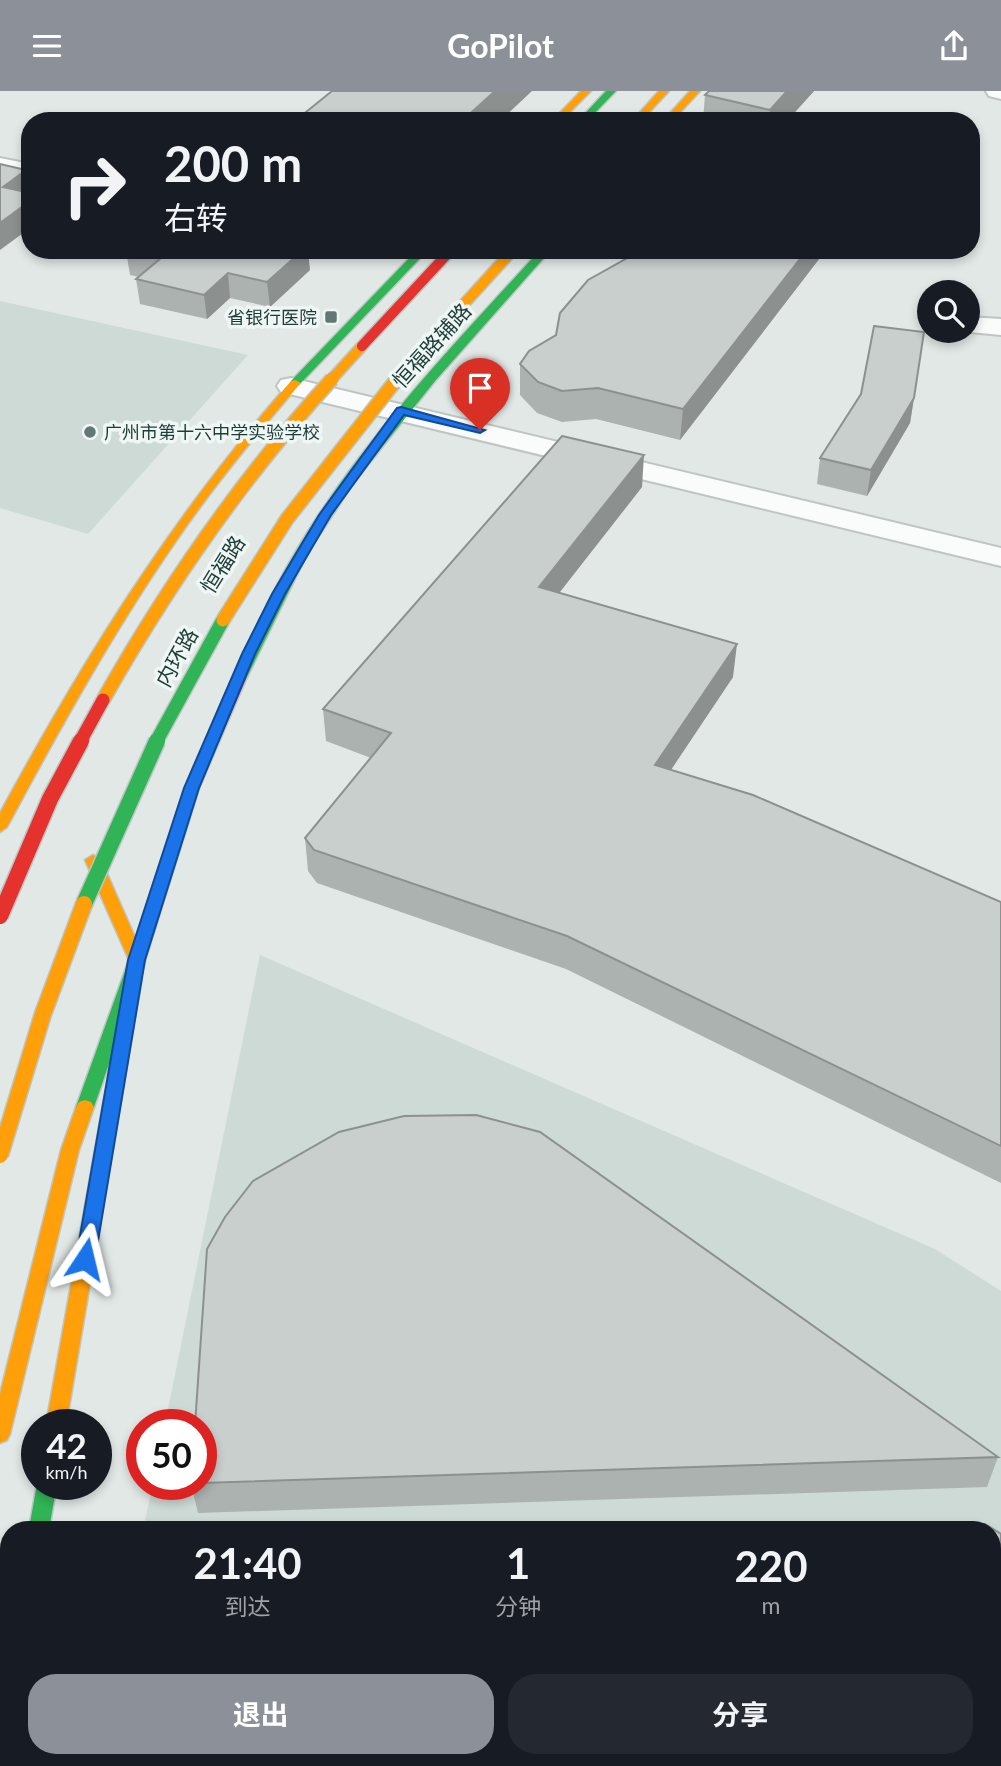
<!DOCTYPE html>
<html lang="zh">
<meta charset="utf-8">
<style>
:root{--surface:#171b24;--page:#242831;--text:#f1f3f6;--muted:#9ea1a6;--accent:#8c9099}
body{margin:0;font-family:Lato,"Noto Sans SC",sans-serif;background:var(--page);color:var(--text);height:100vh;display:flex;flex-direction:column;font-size:26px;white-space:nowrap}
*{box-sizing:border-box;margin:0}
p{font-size:23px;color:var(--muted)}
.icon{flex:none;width:38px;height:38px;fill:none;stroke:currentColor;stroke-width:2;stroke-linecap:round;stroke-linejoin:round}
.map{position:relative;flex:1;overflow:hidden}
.drawer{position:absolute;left:0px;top:1430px;width:1001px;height:247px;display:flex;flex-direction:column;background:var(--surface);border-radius:28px 28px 0 0;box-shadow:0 4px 10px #0003}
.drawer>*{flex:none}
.top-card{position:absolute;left:21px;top:21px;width:959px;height:147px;border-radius:28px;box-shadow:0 4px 10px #0003;background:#171b24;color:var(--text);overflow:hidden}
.buttons{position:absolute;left:917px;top:189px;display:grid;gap:14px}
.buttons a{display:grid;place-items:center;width:63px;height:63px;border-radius:50%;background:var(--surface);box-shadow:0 4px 10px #0003;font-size:35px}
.speed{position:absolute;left:21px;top:1318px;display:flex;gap:14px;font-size:35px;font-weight:700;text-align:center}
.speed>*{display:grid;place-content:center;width:91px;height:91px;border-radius:50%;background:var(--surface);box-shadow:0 4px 10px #0003;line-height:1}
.speed small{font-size:18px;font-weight:400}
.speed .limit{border:10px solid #d22;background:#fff;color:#111}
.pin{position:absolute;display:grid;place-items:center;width:60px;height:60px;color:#fff;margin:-72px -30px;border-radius:50% 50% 50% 0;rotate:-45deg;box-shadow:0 0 7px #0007}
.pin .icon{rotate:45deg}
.me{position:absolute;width:77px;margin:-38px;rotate:10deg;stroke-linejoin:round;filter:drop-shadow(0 0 5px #0008)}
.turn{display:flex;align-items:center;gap:24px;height:147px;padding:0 28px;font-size:32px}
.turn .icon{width:91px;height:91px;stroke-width:2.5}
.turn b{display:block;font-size:49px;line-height:60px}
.eta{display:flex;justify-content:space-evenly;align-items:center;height:119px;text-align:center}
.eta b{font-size:42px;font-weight:700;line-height:49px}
.action{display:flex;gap:14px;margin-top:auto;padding:14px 28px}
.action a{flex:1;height:80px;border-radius:28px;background:var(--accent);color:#fff;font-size:28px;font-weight:700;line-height:80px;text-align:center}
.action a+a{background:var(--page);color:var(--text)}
header{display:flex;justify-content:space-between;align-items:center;height:91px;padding:0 28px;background:var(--accent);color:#fff;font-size:32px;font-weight:700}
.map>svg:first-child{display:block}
.built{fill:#cedad6}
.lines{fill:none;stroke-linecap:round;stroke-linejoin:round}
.street-casing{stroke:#bec5c3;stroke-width:4}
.fast-casing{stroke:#bdc6c4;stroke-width:3}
.slow-casing{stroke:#bdc6c4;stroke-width:3}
.jam-casing{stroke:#bdc6c4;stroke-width:3}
.street{fill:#fafcfb;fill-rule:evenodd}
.fast{fill:#30b455;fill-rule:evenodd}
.slow{fill:#ff9f0a;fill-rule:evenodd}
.jam{fill:#e5322d;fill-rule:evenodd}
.fast-bridge-far1-casing{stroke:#bbc5c3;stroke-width:16;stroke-linecap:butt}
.fast-bridge-casing{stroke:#bbc5c3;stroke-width:19;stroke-linecap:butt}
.slow-bridge-far2-casing{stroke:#bbc5c3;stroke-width:13;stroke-linecap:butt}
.slow-bridge-far1-casing{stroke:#bbc5c3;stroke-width:16;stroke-linecap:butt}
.slow-bridge-casing{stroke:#bbc5c3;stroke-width:19;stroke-linecap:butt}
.jam-bridge-far2-casing{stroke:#bbc5c3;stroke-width:13;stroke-linecap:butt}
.jam-bridge-far1-casing{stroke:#bbc5c3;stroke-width:16;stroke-linecap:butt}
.jam-bridge-casing{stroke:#bbc5c3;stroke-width:19;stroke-linecap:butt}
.fast-bridge-far1{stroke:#30b455;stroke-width:13}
.fast-bridge{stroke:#30b455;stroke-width:16}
.slow-bridge-far2{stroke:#ff9f0a;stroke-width:10}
.slow-bridge-far1{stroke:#ff9f0a;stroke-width:13}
.slow-bridge{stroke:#ff9f0a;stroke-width:16}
.jam-bridge-far2{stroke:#e5322d;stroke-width:10}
.jam-bridge-far1{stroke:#e5322d;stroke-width:13}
.jam-bridge{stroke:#e5322d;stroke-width:16}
.wall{fill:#acb2b0}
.shaded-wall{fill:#8c9190}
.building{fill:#c8cfcd;stroke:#8c9190;stroke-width:2}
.route{fill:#1a73e8;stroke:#114b97;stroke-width:2}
.poi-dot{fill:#637875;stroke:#eff7f4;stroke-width:2.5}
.labels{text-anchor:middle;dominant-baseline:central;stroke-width:7;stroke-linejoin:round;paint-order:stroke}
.far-poi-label{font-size:18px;fill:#1f3b38;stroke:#eff7f4;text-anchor:end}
.street-label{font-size:21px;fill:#1f3b38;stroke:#eff7f4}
</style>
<header><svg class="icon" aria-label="menu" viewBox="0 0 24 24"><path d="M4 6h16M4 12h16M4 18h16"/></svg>GoPilot<svg class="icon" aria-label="share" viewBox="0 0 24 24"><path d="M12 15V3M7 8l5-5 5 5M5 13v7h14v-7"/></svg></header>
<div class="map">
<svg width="1001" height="1675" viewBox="0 0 1001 1675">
<rect width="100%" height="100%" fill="#e1e8e6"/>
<path class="built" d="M0 210 248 264 88 443 0 417Z
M260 864 935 1158 1001 1200V1675H95L97 1668H992V1438H143L153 1393H201V1334L165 1333Z"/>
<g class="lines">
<defs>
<path id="street" d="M986 0H1001V8L989 5Z
M0 67 30 73V87L0 81Z
M968 226 1001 228V244L959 240H968Z
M291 287 1001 457V475L281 301 277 295 281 289Z"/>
<path id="fast" d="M606 0H616L587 30H578Z
M417 159H428L299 294H291V290Z
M540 159H551L435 290 354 391 307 463 246 588 239 592 234 591 232 588C255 538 278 488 307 442 372 338 458 249 540 159Z
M137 863 145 869 94 1016 91 1021 85 1023 79 1021 76 1016 129 869Z
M37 1393H57L49 1438H29Z
M9 1613V1668H12L11 1675H0V1619Z"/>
<path id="slow" d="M581 0H591L561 30H552Z
M659 0H669L641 30H632Z
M690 0H700L672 30H663Z
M295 289 301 292 299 294C255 345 212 397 174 453 112 543 59 639 7 736L0 741V722C85 565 173 424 291 290Z
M93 764 101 769 145 869 143 873 137 875 129 869 85 769Z
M133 885 139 887 141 891 66 1334H46L125 891 127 887Z
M85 1009 91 1011 94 1016 79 1059 10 1343 7 1349 0 1352V1303L61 1059 76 1016 79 1011Z"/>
<path id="jam" d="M239 584 246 588 199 697 145 869 139 895H127L125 891 129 869 185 697 232 588Z"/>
</defs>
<use href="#street" class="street-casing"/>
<use href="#fast" class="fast-casing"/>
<use href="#slow" class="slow-casing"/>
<use href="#jam" class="jam-casing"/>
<use href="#street" class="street"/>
<use href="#fast" class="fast"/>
<use href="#slow" class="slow"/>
<use href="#jam" class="jam"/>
<defs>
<path id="fast-bridge-far1" d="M156 651 223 529"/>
<path id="fast-bridge" d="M84 813 157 650"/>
<path id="slow-bridge-far2" d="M331 289 362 255
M395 289 513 159"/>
<path id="slow-bridge-far1" d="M223 529 287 428 397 288
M103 609C168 494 243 386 332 288"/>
<path id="slow-bridge" d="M0 1064 43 923 84 813"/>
<path id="jam-bridge-far2" d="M362 255 451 159"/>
<path id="jam-bridge-far1" d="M80 651 103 609"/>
<path id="jam-bridge" d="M0 825 50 708 81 650"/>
</defs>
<use href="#fast-bridge-far1" class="fast-bridge-far1-casing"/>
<use href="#fast-bridge" class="fast-bridge-casing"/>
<use href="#slow-bridge-far2" class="slow-bridge-far2-casing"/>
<use href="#slow-bridge-far1" class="slow-bridge-far1-casing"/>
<use href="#slow-bridge" class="slow-bridge-casing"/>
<use href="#jam-bridge-far2" class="jam-bridge-far2-casing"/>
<use href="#jam-bridge-far1" class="jam-bridge-far1-casing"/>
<use href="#jam-bridge" class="jam-bridge-casing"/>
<use href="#fast-bridge-far1" class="fast-bridge-far1"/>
<use href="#fast-bridge" class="fast-bridge"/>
<use href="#slow-bridge-far2" class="slow-bridge-far2"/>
<use href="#slow-bridge-far1" class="slow-bridge-far1"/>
<use href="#slow-bridge" class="slow-bridge"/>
<use href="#jam-bridge-far2" class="jam-bridge-far2"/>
<use href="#jam-bridge-far1" class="jam-bridge-far1"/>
<use href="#jam-bridge" class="jam-bridge"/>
</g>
<path class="wall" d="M814 0 787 30H703L705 4Z
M633 159H826L680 349 596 328 562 331 537 322 520 304V273L556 244 629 166Z
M126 160 310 179 270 216 230 207 207 228 140 213 136 188 139 186 130 184Z
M914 307 910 332 867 405 817 393 820 367Z
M642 396 559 502 733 586 671 679 1001 811V1092L566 878 317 792 308 780 305 747 371 667 326 650 323 618Z
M201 1334 998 1366 987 1396 198 1422 191 1393H201Z"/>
<path class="shaded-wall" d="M495 0H532L500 30H462Z
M787 0H814L787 30H769L770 19Z
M26 79 30 103 3 96Z
M30 110V137L0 159V132Z
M303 159H308L310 179 270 216 267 191Z
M807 159H826L680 349 683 318Z
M228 182 230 207 207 228 204 204Z
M914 307 910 332 867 405 871 379Z
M644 364 642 396 538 529 539 496Z
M737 553 733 586 652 707 655 674Z"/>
<path class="building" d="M332 0H495L462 30H295Z
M709 0H787L770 19 705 4Z
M0 73 26 79 3 96 30 102V110L0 132Z
M126 159H303L267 191 228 182 204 204 136 188 161 167Z
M633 159H807L683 318 598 297 562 300 538 291 520 273 529 260 556 244 560 222 588 189 629 166Z
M874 235 924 241 914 307 871 379 820 367 861 303Z
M562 345 644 364 539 496 737 553 655 674 753 704 1001 811V1055L567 845 314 759 305 747 391 642 323 618Z
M476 1024 540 1041 998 1366 201 1392V1334H195L207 1158 225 1126 253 1090 339 1041 404 1025Z
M985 1433 1001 1443V1675H211V1668H992V1438H834Z"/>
<path class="route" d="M401 316 485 339 480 342 404 324 331 424 285 503 255 563 199 697 145 869 95 1168 92 1173H79L76 1168 128 869 184 697 242 563 272 503 319 424 397 317Z"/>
<g class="poi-dot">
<rect x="324" y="219" width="14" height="14" rx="3.5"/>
<circle cx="90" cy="341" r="7"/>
</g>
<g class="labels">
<g class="far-poi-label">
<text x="317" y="226">省银行医院</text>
<text x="104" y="341" text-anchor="start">广州市第十六中学实验学校</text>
</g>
<g class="street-label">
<text transform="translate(431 254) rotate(-48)">恒福路辅路</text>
<text transform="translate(222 473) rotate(-58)">恒福路</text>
<text transform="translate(176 566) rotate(-61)">内环路</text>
</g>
</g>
</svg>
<div class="buttons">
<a><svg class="icon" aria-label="search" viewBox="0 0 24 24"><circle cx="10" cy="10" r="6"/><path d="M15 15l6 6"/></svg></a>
</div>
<div class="speed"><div>42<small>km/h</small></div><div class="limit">50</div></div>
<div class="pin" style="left:480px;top:339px;background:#d93025"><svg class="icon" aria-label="arrive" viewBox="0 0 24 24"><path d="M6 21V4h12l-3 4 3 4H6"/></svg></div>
<svg class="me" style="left:85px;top:1168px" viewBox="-20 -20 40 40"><path d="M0-17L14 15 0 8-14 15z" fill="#1a73e8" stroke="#fff" stroke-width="4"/></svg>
<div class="top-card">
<div class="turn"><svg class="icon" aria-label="right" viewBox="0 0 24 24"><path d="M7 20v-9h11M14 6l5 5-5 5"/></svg><div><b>200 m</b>右转</div></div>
</div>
<section class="drawer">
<div class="eta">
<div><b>21:40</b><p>到达</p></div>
<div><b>1</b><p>分钟</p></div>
<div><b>220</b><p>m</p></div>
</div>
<div class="action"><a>退出</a><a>分享</a></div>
</section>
</div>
